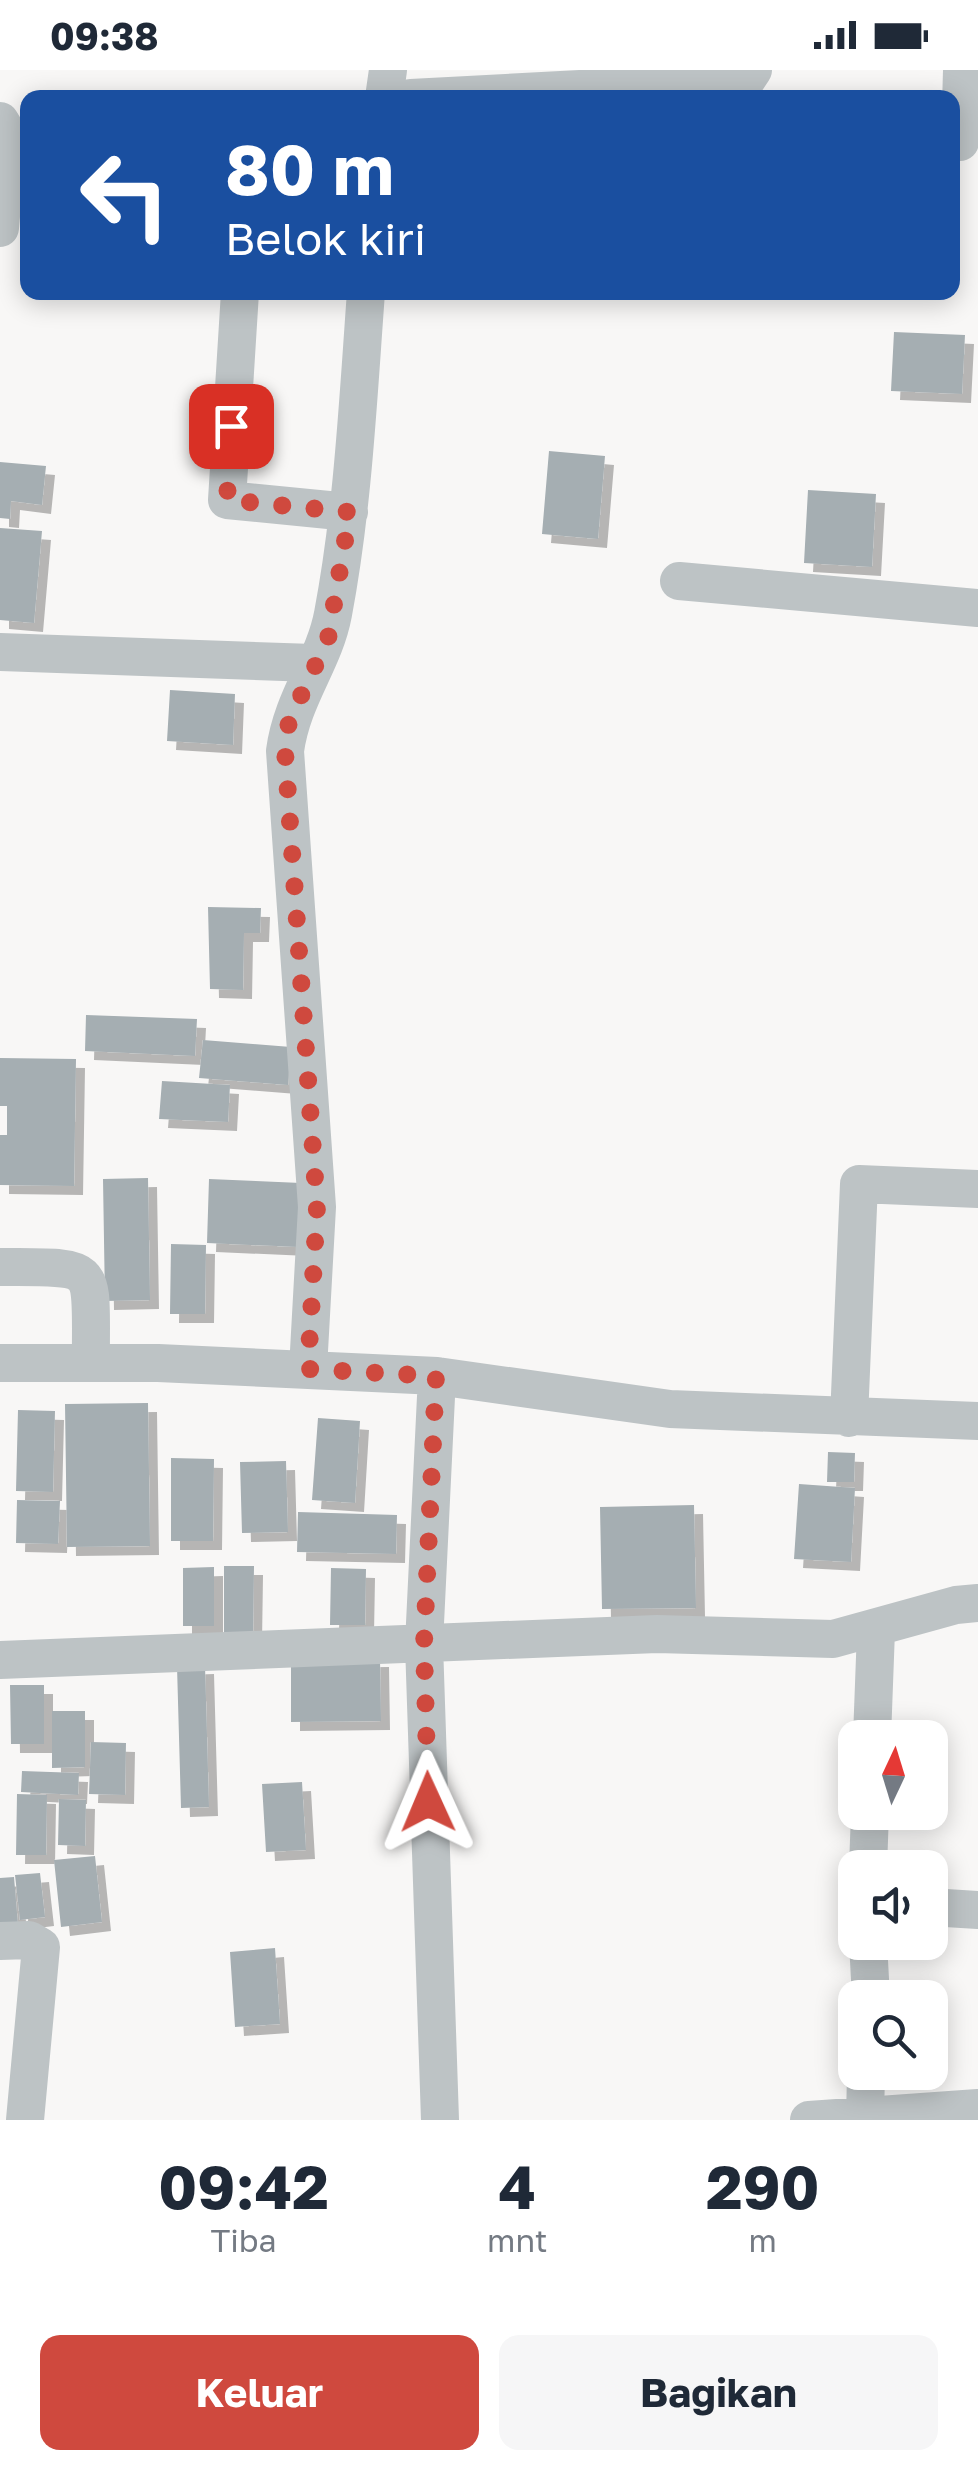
<!DOCTYPE html>
<html lang="id">
<style>
:root{--surface:#fff;--page:#f6f6f7;--text:#1f2937;--muted:#747a83;--accent:#cf493e}
body{margin:0;font-family:"Golos Text",sans-serif;background:var(--page);color:var(--text);height:100vh;display:flex;flex-direction:column;font-size:38px;white-space:nowrap}
*{box-sizing:border-box;margin:0}
p{font-size:32px;color:var(--muted)}
.icon{flex:none;width:55px;height:55px;fill:none;stroke:currentColor;stroke-width:2;stroke-linecap:round;stroke-linejoin:round}
.map{position:relative;height:2050px;overflow:hidden}
.sheet{display:flex;flex-direction:column;background:var(--surface);flex:1}
.sheet>*{flex:none}
.top-card{position:absolute;left:20px;top:20px;width:940px;height:210px;border-radius:20px;box-shadow:0 5px 25px #0003;background:#1a4fa0;color:#fff;overflow:hidden}
.needle{width:65px;rotate:4deg}
.buttons{position:absolute;left:838px;top:1650px;display:grid;gap:20px}
.buttons a{display:grid;place-items:center;width:110px;height:110px;border-radius:20px;background:var(--surface);box-shadow:0 5px 25px #0003;font-size:50px}
.pin{position:absolute;display:grid;place-items:center;width:85px;height:85px;color:#fff;margin:-42px;border-radius:20px;box-shadow:0 5px 15px #0006}
.me{position:absolute;width:110px;margin:-55px;rotate:359deg;stroke-linejoin:round;filter:drop-shadow(0 0 8px #0008)}
.turn{display:flex;align-items:center;gap:35px;height:210px;padding:0 40px;font-size:45px}
.turn .icon{width:130px;height:130px;stroke-width:2.5}
.turn b{display:block;font-size:70px;line-height:85px}
.eta{display:flex;justify-content:space-evenly;align-items:center;height:170px;text-align:center}
.eta b{font-size:60px;font-weight:700;line-height:70px}
.primary-button{display:flex;gap:20px;margin-top:auto;padding:20px 40px}
.primary-button a{flex:1;height:115px;border-radius:20px;background:var(--accent);color:#fff;font-size:40px;font-weight:700;line-height:115px;text-align:center}
.primary-button a+a{background:var(--page);color:var(--text)}
.status{display:flex;justify-content:space-between;align-items:center;height:70px;padding:0 50px;background:var(--surface);direction:ltr}
.status svg{height:28px;fill:currentColor}
.map>svg:first-child{display:block}
.building{fill:#a5aeb2;filter:url(#shadow)}
.lines{fill:none;stroke-linecap:round;stroke-linejoin:round}
.minor{stroke:#bdc3c5;stroke-width:38}
.route{stroke:#cf493e;stroke-width:18;stroke-dasharray:0 32.4}
</style>
<div class="status"><b>09:38</b><svg viewBox="0 0 49 12"><path d="M0 12V9h3v3zM5 12V6h3v6zM10 12V3h3v9zM15 12V0h3v12zM26 1h20v11H26zM47 4h2v5h-2z"/></svg></div>
<div class="map">
<svg width="978" height="2050" viewBox="0 0 978 2050">
<defs>
<filter id="shadow"><feDropShadow dx="9" dy="9" stdDeviation="0" flood-color="#0004"/></filter>
</defs>
<rect width="100%" height="100%" fill="#f8f7f6"/>
<path class="building" d="M894 262 965 265 962 324 891 321Z
M549 381 605 386 598 469 542 464Z
M0 392 46 396 42 435 11 431 10 449 0 448Z
M808 420 876 424 872 497 804 493Z
M0 458 42 461 34 553 0 550Z
M170 620 235 624 233 675 167 671Z
M208 837 261 838 260 863H244L243 920 210 919Z
M86 945 197 949 195 986 85 981Z
M203 970 291 977 288 1015 199 1008Z
M0 988 76 989 74 1116 0 1115V1065H7V1036H0Z
M162 1011 230 1015 228 1052 159 1049Z
M148 1108 150 1230 105 1231 103 1109Z
M209 1109 301 1113 299 1177 207 1173Z
M171 1174 206 1175 205 1244H170Z
M148 1333 150 1476 67 1477 65 1334Z
M18 1340 55 1341 53 1422 16 1421Z
M318 1348 360 1351 355 1433 312 1430Z
M828 1382 855 1383 854 1412H827Z
M171 1388 214 1389 213 1471H171Z
M286 1391 288 1462 242 1463 240 1392Z
M799 1414 855 1418 851 1492 794 1489Z
M17 1430 60 1431 58 1474 16 1473Z
M694 1435 696 1538 602 1539 600 1437Z
M298 1442 397 1445 396 1484 297 1482Z
M224 1496H254L253 1564H224Z
M214 1497V1556H183V1498Z
M331 1498 366 1499 365 1555H330Z
M380 1588 381 1651 291 1652V1589Z
M205 1595 209 1737 181 1738 177 1596Z
M10 1615H44V1674H11Z
M52 1641H85V1697L52 1698Z
M91 1672 126 1673 125 1725 89 1724Z
M22 1701 79 1703 78 1725 21 1722Z
M302 1712 306 1780 266 1782 262 1714Z
M17 1724 47 1725 46 1785H16Z
M59 1729 86 1730 85 1776 58 1775Z
M95 1786 102 1852 61 1857 54 1790Z
M40 1803 45 1847 20 1850 15 1805Z
M14 1807 18 1855 0 1857V1808Z
M275 1878 280 1954 235 1957 230 1882Z"/>
<g class="lines">
<path class="minor" d="M384 28 388 0
M411 28 617 17 741 18 753 0
M0 51 8 64 0 158
M960 72 962 0
M240 222 227 430 349 442
M679 511 978 538
M0 582 313 593
M0 1197C102 1198 90 1191 91 1292
M0 1293H158L437 1306 670 1339 978 1351
M308 1299 317 1137 285 681C292 628 324 592 333 544 353 438 358 330 366 222
M437 1306 424 1574 440 2050
M849 1348 859 1114 978 1119
M0 1590 657 1564 833 1569 956 1535 978 1533
M872 1668 876 1560
M868 1798 870 1742
M930 1837 978 1840
M0 1871 29 1870 41 1877 25 2050
M868 1872 871 1928
M809 2050 978 2038
M865 2050 866 2002"/>
</g>
<g class="lines">
<path class="route" d="M231 356 227 430 350 442 328 569 289 651 285 681 317 1137 308 1299 436 1306 424 1574 428 1732"/>
</g>
</svg>
<div class="buttons">
<a><svg class="needle" viewBox="-14 -14 28 28"><path d="M0-13l5 13h-10z" fill="#e53935"/><path d="M0 13l5-13h-10z" fill="#747a83"/></svg></a>
<a><svg class="icon" aria-label="sound" viewBox="0 0 24 24"><path d="M4 9h4l5-4v14l-5-4H4zM17 9q2 3 0 6"/></svg></a>
<a><svg class="icon" aria-label="search" viewBox="0 0 24 24"><circle cx="10" cy="10" r="6"/><path d="M15 15l6 6"/></svg></a>
</div>
<div class="pin" style="left:231px;top:356px;background:#d93025"><svg class="icon" aria-label="arrive" viewBox="0 0 24 24"><path d="M6 21V4h12l-3 4 3 4H6"/></svg></div>
<svg class="me" style="left:428px;top:1732px" viewBox="-20 -20 40 40"><path d="M0-17L14 15 0 8-14 15z" fill="#cf493e" stroke="#fff" stroke-width="4"/></svg>
<div class="top-card">
<div class="turn"><svg class="icon" aria-label="left" viewBox="0 0 24 24"><path d="M17 20v-9H6M10 6l-5 5 5 5"/></svg><div><b>80 m</b>Belok kiri</div></div>
</div>
</div>
<section class="sheet">
<div class="eta">
<div><b>09:42</b><p>Tiba</p></div>
<div><b>4</b><p>mnt</p></div>
<div><b>290</b><p>m</p></div>
</div>
<div class="primary-button"><a>Keluar</a><a>Bagikan</a></div>
</section>
